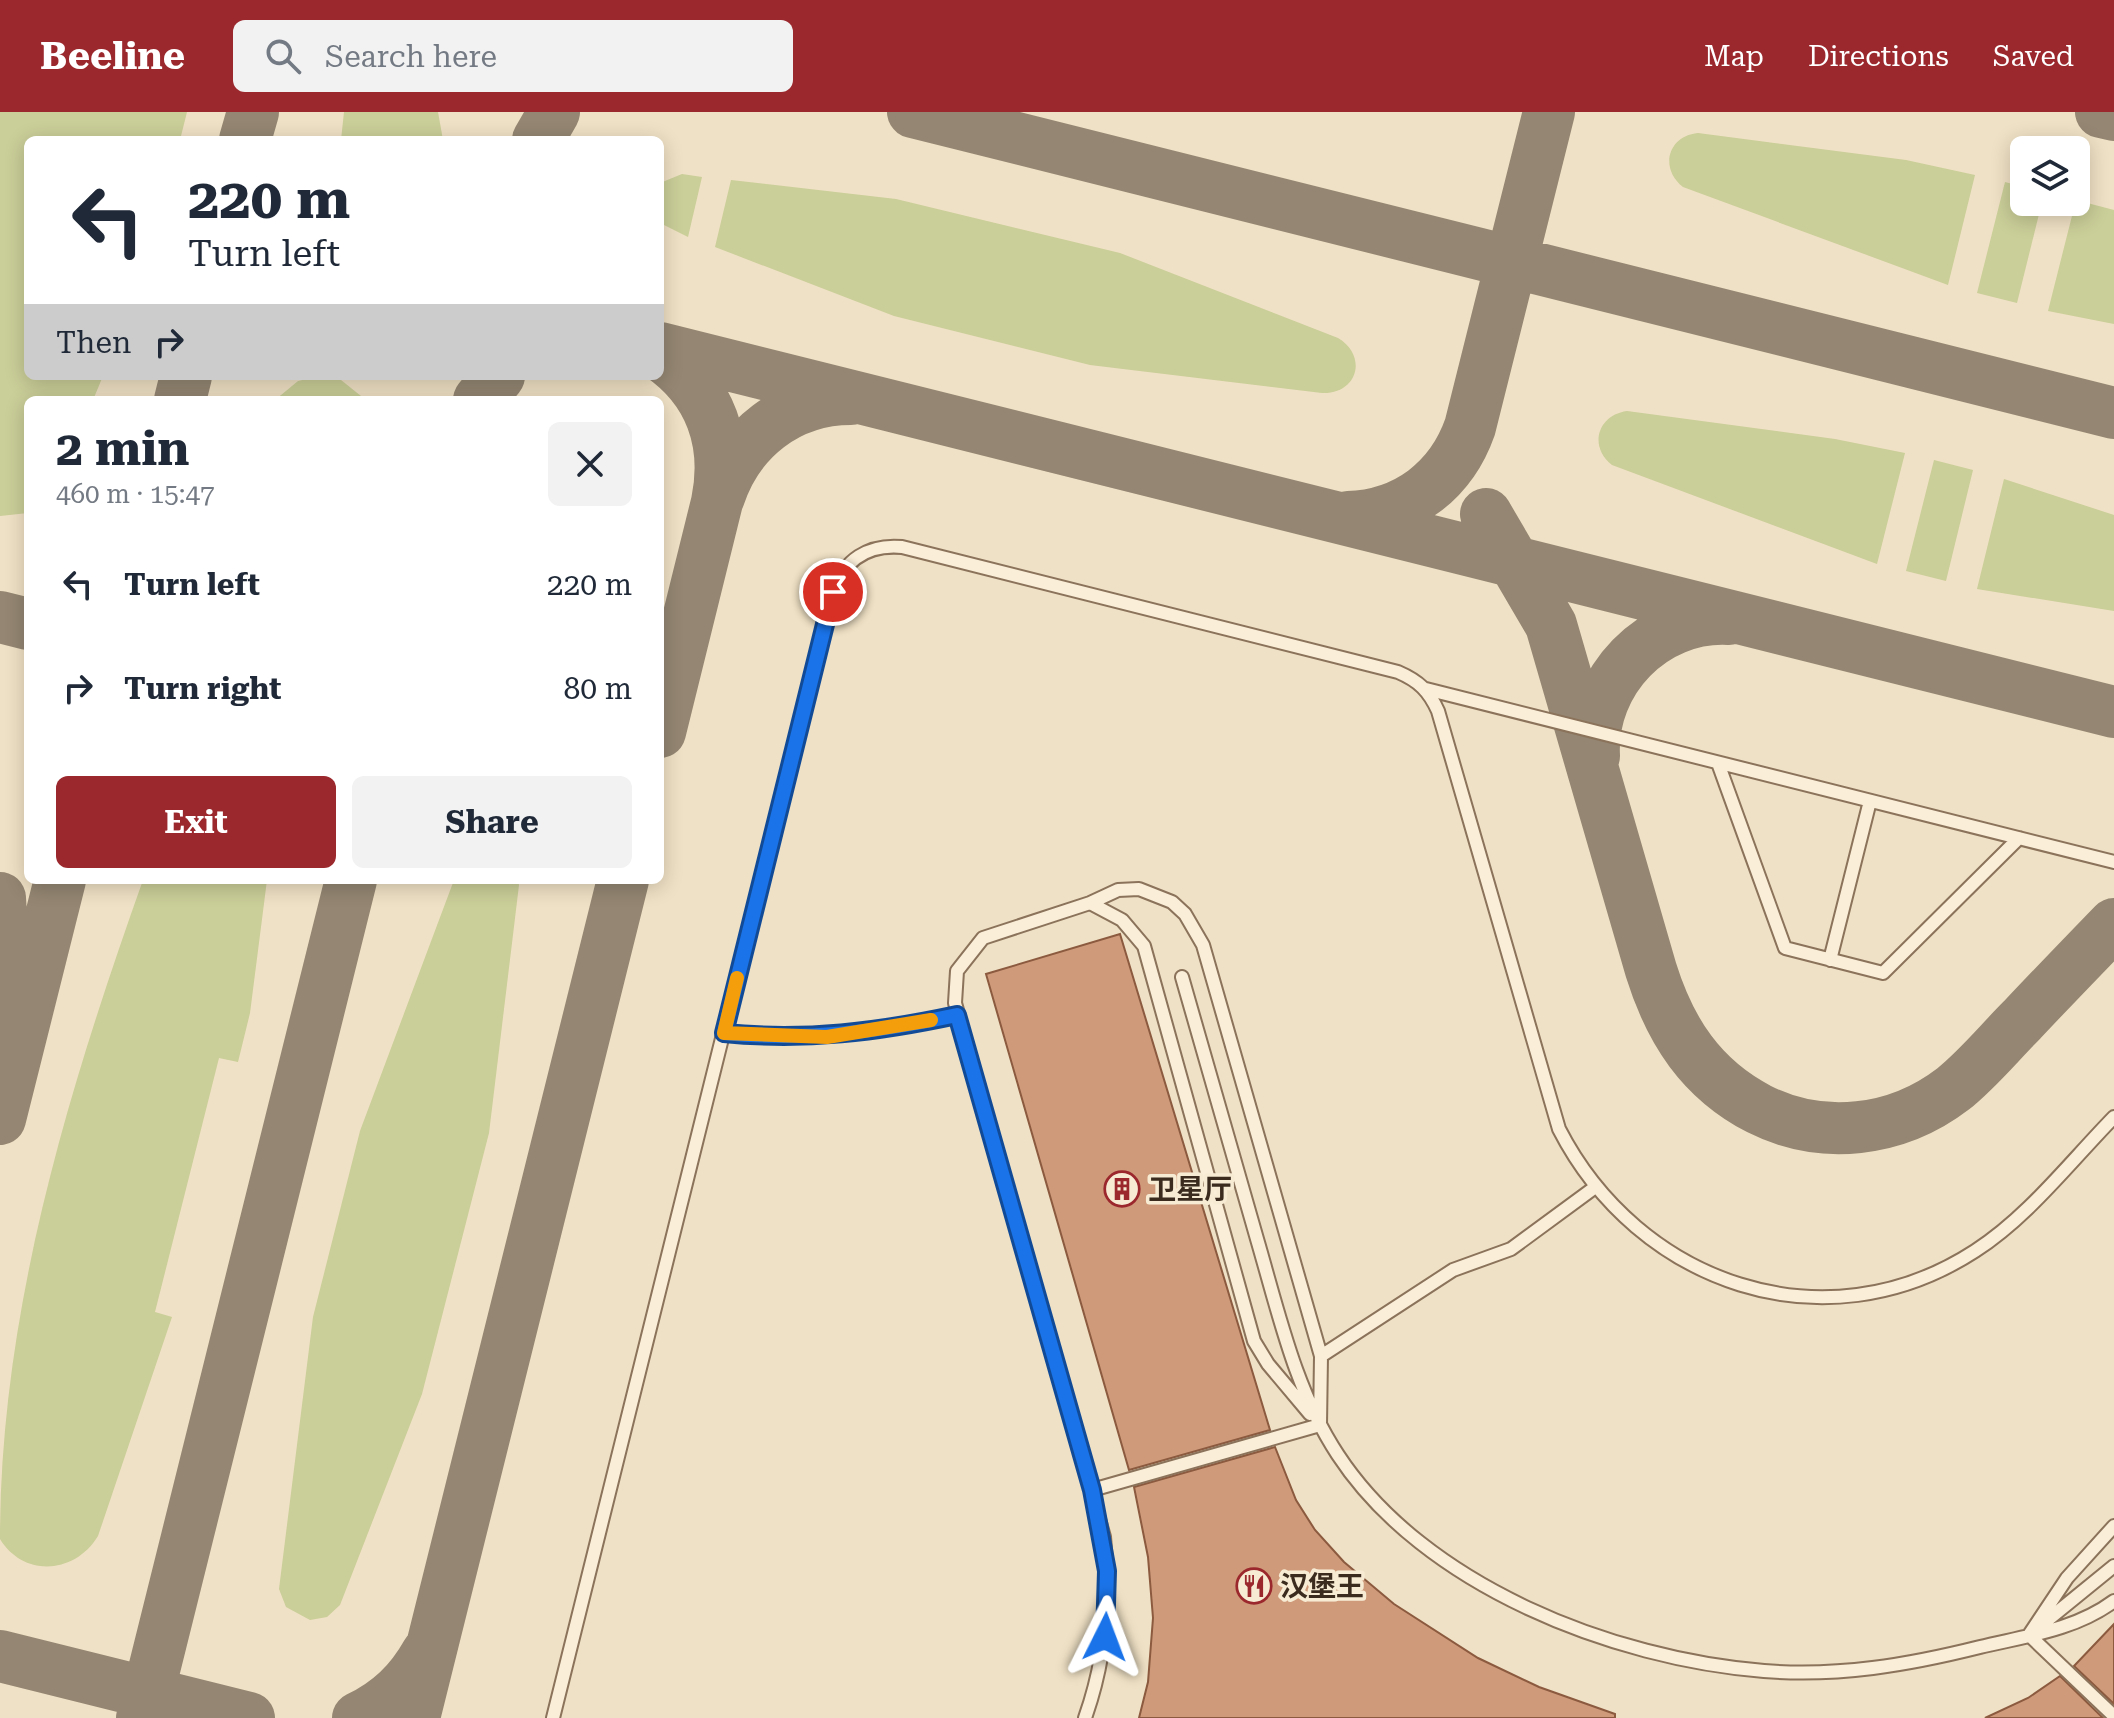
<!DOCTYPE html>
<meta charset="utf-8">
<style>
:root{--surface:#fff;--page:#f2f2f3;--text:#1f2937;--muted:#747a83;--accent:#9b282d}
body{margin:0;font-family:"Roboto Serif","Noto Sans SC",serif;background:var(--page);color:var(--text);height:100vh;display:flex;flex-direction:column;font-size:30px;white-space:nowrap}
*{box-sizing:border-box;margin:0}
p{font-size:26px;color:var(--muted)}
.icon{flex:none;width:44px;height:44px;fill:none;stroke:currentColor;stroke-width:2;stroke-linecap:round;stroke-linejoin:round}
.map{position:relative;flex:1;overflow:hidden}
.sheet{position:absolute;left:24px;top:284px;width:640px;height:488px;display:flex;flex-direction:column;background:var(--surface);border-radius:12px;box-shadow:0 4px 20px #0003}
.sheet>*{flex:none}
.top-card{position:absolute;left:24px;top:24px;width:640px;height:244px;border-radius:12px;box-shadow:0 4px 20px #0003;background:#fff;color:var(--text);overflow:hidden}
.tools{position:absolute;left:2010px;top:24px;display:grid;gap:16px}
.tools a{display:grid;place-items:center;width:80px;height:80px;border-radius:12px;background:var(--surface);box-shadow:0 4px 20px #0003;font-size:40px}
.pin{position:absolute;display:grid;place-items:center;width:68px;height:68px;color:#fff;margin:-34px;border:4px solid #fff;border-radius:50%;box-shadow:0 2px 8px #0007}
.me{position:absolute;width:88px;margin:-44px;rotate:3deg;stroke-linejoin:round;filter:drop-shadow(0 0 6px #0008)}
.turn{display:flex;align-items:center;gap:28px;height:168px;padding:0 32px;font-size:36px}
.turn .icon{width:104px;height:104px;stroke-width:2.5}
.turn b{display:block;font-size:56px;line-height:68px}
.then{display:flex;align-items:center;height:76px;padding:0 32px;background:#0003;gap:16px;font-size:30px}
.round{display:grid;place-items:center;flex:none;width:84px;height:84px;border-radius:12px;background:var(--page)}
.headline{display:flex;align-items:center;justify-content:space-between;height:136px;padding:0 32px}
h1{font-size:48px;font-weight:700;line-height:60px}
.cta{display:flex;gap:16px;margin-top:auto;padding:16px 32px}
.cta a{flex:1;height:92px;border-radius:12px;background:var(--accent);color:#fff;font-size:32px;font-weight:700;line-height:92px;text-align:center}
.cta a+a{background:var(--page);color:var(--text)}
ul{padding:0;list-style:none}
li{display:flex;align-items:center;gap:24px;height:104px;padding:0 32px}
li div{flex:1}
li b{display:block;font-size:30px}
li em{font-style:normal}
header{display:flex;align-items:center;gap:48px;box-sizing:border-box;height:112px;padding:0 40px;background:var(--accent);color:#fff}
header strong{font-size:38px}
nav{display:flex;gap:44px;margin-inline-start:auto;font-size:28px}
.search{width:560px;height:72px;background:var(--page);display:flex;align-items:center;gap:20px;box-sizing:border-box;padding:0 28px;border-radius:12px;color:var(--muted);font-size:30px}
.map>svg:first-child{display:block}
.green{fill:#cace98}
.lines{fill:none;stroke-linecap:round;stroke-linejoin:round}
.taxiway{stroke:#948672;stroke-width:52}
.building{fill:#ce9a7a;stroke:#8b5a3f;stroke-width:2}
.service-casing{stroke:#8b725a;stroke-width:16}
.service{stroke:#faeed8;stroke-width:12}
.route-casing{stroke:#114b97;stroke-width:20}
.route{stroke:#1a73e8;stroke-width:14}
.slow{stroke:#f59e0b;stroke-width:14}
.labels{text-anchor:middle;dominant-baseline:central;stroke-width:7;stroke-linejoin:round;paint-order:stroke}
.poi-label{font-size:28px;font-weight:bold;fill:#3a2b1e;stroke:#f7ebd4;text-anchor:start}
</style>
<header>
<strong>Beeline</strong>
<div class="search"><svg class="icon" aria-label="search" viewBox="0 0 24 24"><circle cx="10" cy="10" r="6"/><path d="M15 15l6 6"/></svg>Search here</div>
<nav><a>Map</a><a>Directions</a><a>Saved</a></nav>
</header>
<div class="map">
<svg width="2114" height="1606" viewBox="0 0 2114 1606">
<rect width="100%" height="100%" fill="#efe1c5"/>
<path class="green" d="M0 0H187L180 28H28V264H103L93 288H28V401L0 404Z
M344 0H438L443 28H341Z
M1698 21 1906 48 1975 63 1948 173 1683 75C1659 56 1668 24 1698 21Z
M682 62 702 65 688 125 660 111V71Z
M731 68 896 87 1120 141 1338 226C1368 244 1358 282 1322 281L1090 253 894 204 715 135Z
M2005 70 2024 75V90H2042L2017 191 1977 181Z
M2076 88 2114 98V212L2048 199Z
M319 264 341 268 366 288H275L298 269Z
M1627 299 1835 327 1905 341 1877 452 1612 353C1588 334 1598 303 1627 299Z
M1934 348 1973 358 1946 469 1906 459Z
M2004 367 2114 403V499L1977 477Z
M143 768H267L250 901 238 950 219 946 155 1200 172 1205 98 1424C75 1462 24 1466 0 1427 0 1201 68 979 143 768Z
M454 768H518L519 773 489 1021 422 1282 340 1493 327 1505 310 1508 286 1495 279 1477 313 1205 360 1019Z"/>
<g class="lines">
<path class="taxiway" d="M913 0 2114 301
M2101 0 2114 3
M245 28 253 0
M538 28 554 0
M660 236 2114 600
M660 243C711 278 729 331 717 390L660 620
M180 288 186 264
M479 288 499 264
M719 385C738 327 788 287 851 287
M1486 402 1551 513 1651 858C1670 919 1701 967 1759 997 1822 1029 1897 1020 1953 977 1978 957 1999 931 2022 908 2052 876 2083 844 2114 812
M1348 405C1406 403 1451 369 1470 315L1549 0
M0 505 28 512
M1594 644C1590 569 1653 503 1729 507
M0 786 7 906
M0 1007 60 768
M0 1544 249 1606
M142 1606 351 768
M358 1606C389 1591 410 1571 427 1541
M414 1606 623 768"/>
</g>
<path class="building" d="M1120 822 1270 1318 1129 1358 986 862Z
M1275 1335 1296 1388 1315 1418 1344 1450 1394 1492 1478 1546 1539 1575 1615 1602V1606H1139L1148 1570 1153 1506 1148 1445 1134 1375Z
M2114 1512V1592L2074 1554Z
M2060 1564 2103 1606H1985L2028 1586Z"/>
<g class="lines">
<defs>
<path id="service" d="M1426 577 2114 750
M1718 651 1785 836 1883 861 2019 726
M1090 791 1122 808 1144 834 1254 1229 1268 1252 1310 1302
M1830 848 1870 689
M1182 865C1207 952 1232 1040 1257 1127 1279 1202 1295 1278 1338 1343 1424 1474 1613 1547 1764 1559 1838 1565 1908 1553 1980 1535 2026 1524 2075 1518 2114 1489
M724 921C804 928 878 920 957 903
M1321 1244 1453 1158 1511 1137 1594 1076
M1092 1378 1320 1313
M2034 1519 2114 1454
M2029 1523 2067 1466 2114 1414
M2029 1523 2114 1604
M553 1606 833 480C844 448 868 432 902 435L1398 560C1419 569 1429 579 1438 599L1559 1017C1638 1171 1824 1237 1975 1139 2028 1105 2070 1050 2114 1005
M1085 1606C1106 1547 1111 1488 1104 1425L955 891 957 859 983 826 1090 791 1118 778 1139 777 1172 790 1185 802 1203 833 1321 1244 1320 1313"/>
</defs>
<use href="#service" class="service-casing"/>
<use href="#service" class="service"/>
</g>
<g class="lines">
<defs>
<path id="route" d="M833 480 724 921C805 929 878 920 957 903L1092 1378 1107 1459 1105 1525"/>
</defs>
<use href="#route" class="route-casing"/>
<use href="#route" class="route"/>
<path class="slow" d="M737 866 724 921 827 925 931 908"/>
</g>
<defs>
<symbol id="building-ring" viewBox="-11 -11 22 22"><circle r="9.5" fill="#f7ebd4" stroke="#9b282d" stroke-width="1.5"/><path d="M-4-6H4V6H1V3H-1V6H-4ZM-2.5-4.3h1.7v1.8h-1.7ZM.8-4.3h1.7v1.8H.8ZM-2.5-1h1.7V.8h-1.7ZM.8-1h1.7V.8H.8Z" fill="#9b282d"/></symbol>
<symbol id="restaurant-ring" viewBox="-11 -11 22 22"><circle r="9.5" fill="#f7ebd4" stroke="#9b282d" stroke-width="1.5"/><path d="M-5-6h1v4h1v-4h1v4h1v-4h1v5L-1.5 .5V6h-2V.5L-5-1ZM5-6V6H3V1.5H1.5Q1.5-4 5-6Z" fill="#9b282d"/></symbol>
</defs>
<g fill-rule="evenodd">
<use href="#building-ring" x="1102" y="1057" width="40" height="40"/>
<use href="#restaurant-ring" x="1234" y="1454" width="40" height="40"/>
</g>
<g class="labels">
<g class="poi-label">
<text x="1148" y="1077">卫星厅</text>
<text x="1280" y="1474">汉堡王</text>
</g>
</g>
</svg>
<div class="tools">
<a><svg class="icon" aria-label="layers" viewBox="0 0 24 24"><path d="M12 4l9 5-9 5-9-5zM3 14l9 5 9-5"/></svg></a>
</div>
<div class="pin" style="left:833px;top:480px;background:#d93025"><svg class="icon" aria-label="arrive" viewBox="0 0 24 24"><path d="M6 21V4h12l-3 4 3 4H6"/></svg></div>
<svg class="me" style="left:1105px;top:1525px" viewBox="-20 -20 40 40"><path d="M0-17L14 15 0 8-14 15z" fill="#1a73e8" stroke="#fff" stroke-width="4"/></svg>
<div class="top-card">
<div class="turn"><svg class="icon" aria-label="left" viewBox="0 0 24 24"><path d="M17 20v-9H6M10 6l-5 5 5 5"/></svg><div><b>220 m</b>Turn left</div></div>
<div class="then">Then<svg class="icon" aria-label="right" viewBox="0 0 24 24"><path d="M7 20v-9h11M14 6l5 5-5 5"/></svg></div>
</div>
<section class="sheet">
<div class="headline"><div><h1>2 min</h1><p>460 m · 15:47</p></div><a class="round"><svg class="icon" aria-label="close" viewBox="0 0 24 24"><path d="M6 6l12 12M18 6L6 18"/></svg></a></div>
<ul>
<li><svg class="icon" aria-label="left" viewBox="0 0 24 24"><path d="M17 20v-9H6M10 6l-5 5 5 5"/></svg><div><b>Turn left</b></div><em>220 m</em></li>
<li><svg class="icon" aria-label="right" viewBox="0 0 24 24"><path d="M7 20v-9h11M14 6l5 5-5 5"/></svg><div><b>Turn right</b></div><em>80 m</em></li>
</ul>
<div class="cta"><a>Exit</a><a>Share</a></div>
</section>
</div>
